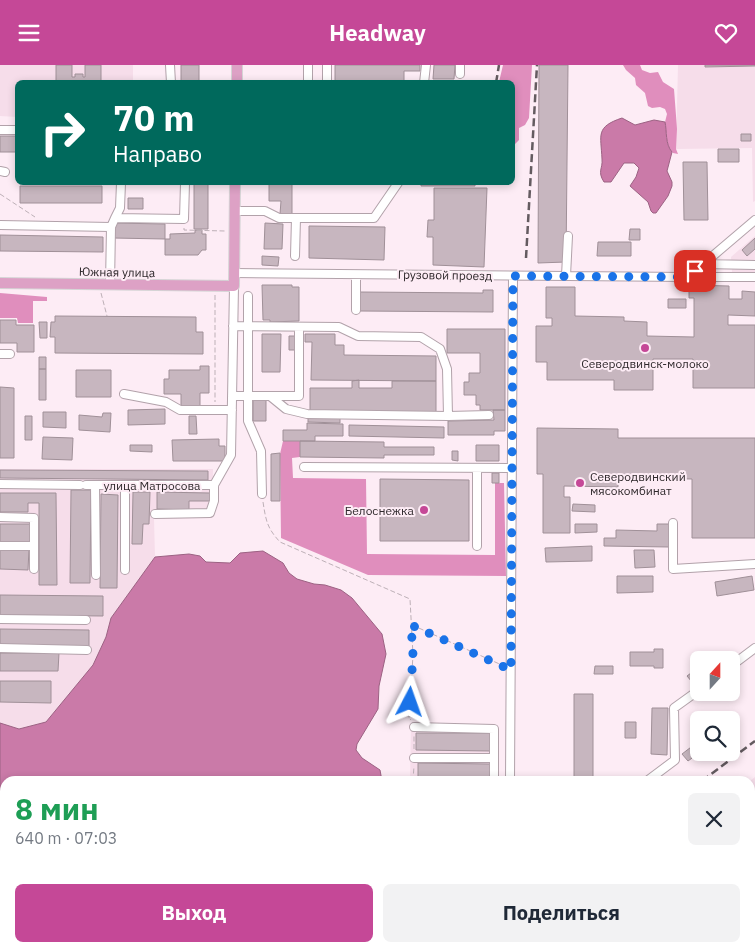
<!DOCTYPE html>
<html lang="ru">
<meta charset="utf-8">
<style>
:root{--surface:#fff;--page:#f2f2f3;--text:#1f2937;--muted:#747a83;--accent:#c54897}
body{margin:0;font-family:"IBM Plex Sans",sans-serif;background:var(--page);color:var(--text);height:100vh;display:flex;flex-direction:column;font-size:19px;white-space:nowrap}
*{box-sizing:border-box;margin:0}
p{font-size:16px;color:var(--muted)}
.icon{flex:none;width:28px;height:28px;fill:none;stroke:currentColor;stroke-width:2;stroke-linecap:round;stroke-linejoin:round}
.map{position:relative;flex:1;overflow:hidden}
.drawer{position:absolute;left:0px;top:711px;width:755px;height:176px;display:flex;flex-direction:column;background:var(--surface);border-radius:15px 15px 0 0;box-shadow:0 2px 8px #0003}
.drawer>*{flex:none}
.banner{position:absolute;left:15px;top:15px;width:500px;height:105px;border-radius:8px;box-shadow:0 2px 8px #0003;background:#00695c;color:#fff;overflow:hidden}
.needle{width:32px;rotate:21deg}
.buttons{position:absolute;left:690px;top:586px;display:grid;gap:10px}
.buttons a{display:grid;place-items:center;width:50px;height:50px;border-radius:8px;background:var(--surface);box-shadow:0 2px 8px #0003;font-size:25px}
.pin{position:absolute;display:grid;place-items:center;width:42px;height:42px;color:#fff;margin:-21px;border-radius:10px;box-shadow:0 2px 8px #0006}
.me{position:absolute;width:55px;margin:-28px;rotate:4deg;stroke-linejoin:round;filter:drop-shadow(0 0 4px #0008)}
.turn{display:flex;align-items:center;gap:18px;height:105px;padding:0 15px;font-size:22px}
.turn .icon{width:65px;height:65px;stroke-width:2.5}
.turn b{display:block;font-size:35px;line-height:42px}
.round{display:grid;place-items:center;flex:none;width:52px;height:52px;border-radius:8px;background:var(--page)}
.overview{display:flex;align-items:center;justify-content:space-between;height:85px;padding:0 15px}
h1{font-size:30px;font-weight:800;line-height:38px;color:#1e9e55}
.primary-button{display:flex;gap:10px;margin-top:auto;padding:10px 15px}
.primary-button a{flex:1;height:58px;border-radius:8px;background:var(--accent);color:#fff;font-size:20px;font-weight:800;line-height:58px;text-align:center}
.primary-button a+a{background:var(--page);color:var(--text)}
header{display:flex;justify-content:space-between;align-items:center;height:65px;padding:0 15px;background:var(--accent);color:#fff;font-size:22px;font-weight:800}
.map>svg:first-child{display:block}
.built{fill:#f6ddea}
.forest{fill:#e08ebd}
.water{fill:#ca7aa8;stroke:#9c6283}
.building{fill:#c7b6bf;stroke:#a09098}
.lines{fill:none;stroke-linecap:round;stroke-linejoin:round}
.minor-casing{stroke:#b2a2aa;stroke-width:10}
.major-casing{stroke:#d5d4d5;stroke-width:12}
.path{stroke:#bdb0b7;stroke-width:1;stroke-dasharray:5 2.5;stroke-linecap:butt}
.minor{stroke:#fff;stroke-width:8}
.major{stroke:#dda1c5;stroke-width:10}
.rail{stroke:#645b60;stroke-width:2.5;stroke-dasharray:8 4;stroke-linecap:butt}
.route{stroke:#1a73e8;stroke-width:9;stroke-dasharray:0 16.2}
.poi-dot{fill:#c54897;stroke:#fdecf5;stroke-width:2}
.labels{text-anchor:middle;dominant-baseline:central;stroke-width:4;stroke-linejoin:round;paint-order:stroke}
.street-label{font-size:12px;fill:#2f292c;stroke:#fdecf5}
.poi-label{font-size:12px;fill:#2f292c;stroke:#fdecf5}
</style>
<header><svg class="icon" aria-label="menu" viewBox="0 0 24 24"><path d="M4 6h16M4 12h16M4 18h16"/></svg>Headway<svg class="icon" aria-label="heart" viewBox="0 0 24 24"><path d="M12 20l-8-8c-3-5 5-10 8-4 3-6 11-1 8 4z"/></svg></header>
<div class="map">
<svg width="755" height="887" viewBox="0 0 755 887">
<rect width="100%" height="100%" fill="#fdecf5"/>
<path class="built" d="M0 0H133V17L18 18 17 52 0 51Z
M678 0H755V136L753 137 752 83 676 84Z
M755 171V207H732L731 192Z
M0 404H213L212 453 154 454 155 492 111 553 106 572 93 600 46 657 18 664 0 658Z
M411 659 498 660V716H410Z
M755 712V887H708L704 883 750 882V716Z
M558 882H701L705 887H552Z"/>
<path class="forest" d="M503 0H532L529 53 525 60 519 63V75L513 81 512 18 499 17Z
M623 0H640L642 5 650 8 658 7 663 17 674 24 677 64 676 84 678 89 673 88 669 83 667 75 665 57 667 49 665 44 660 42 652 43 648 41 645 28 636 20 635 13 626 5Z
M0 228 47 232V236H33V258H18L17 253H0Z
M283 376H300V392L292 393 293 413 366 414 367 489 495 490V418H504L506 511 368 510 281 473 280 389Z"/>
<path class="water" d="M622 53 635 60 654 55 665 57C667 66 665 79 672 87L667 106 672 117V121L668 131 656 148H653L651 146 648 137 630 121 636 112 639 103 634 98H624L611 117H604C597 106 603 104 602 94 601 70 595 62 622 53Z
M263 486 283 498 289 508 297 514 314 519 325 520 341 525 352 533 382 569 386 589 379 621 378 644 357 679 356 685 362 693 380 705 382 716H5V882L372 883 367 887H0V658L19 664 46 657 93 600 106 572 111 553 155 492 189 489 200 491 206 497 230 498 240 488Z"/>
<path class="building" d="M56 0H72V12H75V9H83V12H85V0H101V18H56Z
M181 0H199V18H181Z
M335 0H420V6H404V18H335Z
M434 0H455L454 14H433Z
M539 0H568L566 197 538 198Z
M705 0H755V1L705 2Z
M741 69H751V76H741Z
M0 71H18V87H0Z
M718 84H739V97H718Z
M683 97H707L708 155H684Z
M194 118H208V164H194Z
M269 118H292V149H280L281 136H269Z
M421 118H475V121H421Z
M20 121H102V138H20Z
M434 123H487L484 202 433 200V172H427L428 155H434Z
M128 133H143V144H128Z
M114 158 165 159V174L113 173Z
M265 158 283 159 282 184H264Z
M309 161 385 162 384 195 309 193Z
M630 164H640V175H629Z
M195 165H202V169H206V185H202L198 190H165V174H170V169L195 168Z
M0 170 103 172V187L0 186Z
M755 173V184L747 191 742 185Z
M598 177H631V191H597Z
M262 191 279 192 278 201 262 200Z
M262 220H292V222H299V256L270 257V255H263Z
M689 220 729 221V234H742V226L755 227V251L728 250V260H755V323H693V294H653V325H614V315H547V297H536V261H552V253H546V222H575V251L624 252V256L647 257V271L694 272V233H689Z
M483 225H493V247L360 246V227L483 228Z
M668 234H686V243H668Z
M55 251 196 252V267H203V289L55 288V272H50L51 257H55Z
M0 255H16V260H34V287H17V278H0Z
M39 257H47V273H40Z
M447 264H505V345H480V340H476V330H464V317H469V308H480V288H447Z
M262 269H281L280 307H262Z
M305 269H335V280H344V290L436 291V316L311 315 312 277H305Z
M289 271H297V285H289Z
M39 292H46V304H39Z
M200 301H209V328H200V341H181V329H164V314H169V305H200Z
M39 304H46V335H39Z
M76 305H111V332H76Z
M359 315V323H392V316H436V347H310V323H352V316Z
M0 322 14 323V393H0Z
M253 335H266V356H253Z
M165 344V359L128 360V345Z
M493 345H505V366H494V370H448V356L494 355Z
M43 347H66V363L43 362Z
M103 348H111L110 367 79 365V350L102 352Z
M25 351H32V375H25Z
M189 351H196L197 369H189Z
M308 352H340V358L308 357Z
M307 358 343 359V371H315V376H283V365H307Z
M349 360 444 362V373L349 371Z
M537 363 618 364V373H755V473H692V414L618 413V422L564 421V432H570V468H543V409H537Z
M43 372 73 373 72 395 42 394Z
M219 374V381H225V396H173L172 375Z
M300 376 384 377V382H434V390H384V393L300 392Z
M130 380H152V387L130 386Z
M476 380H499V396H476Z
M452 386H458V396L452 395Z
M280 388V436H271V389Z
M0 405 208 406V415L0 413Z
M492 408H499V418H492Z
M380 414 469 415V476H380Z
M71 425H91L90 518H70Z
M133 427H150L149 459H143L142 479H132Z
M157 427 210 428V436H189V445L157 444Z
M0 428H56L57 520H39V438H28V447H0Z
M101 429 118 430 117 523H100Z
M573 439 595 440V447L572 446Z
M0 459H30V478H0Z
M575 459H597V467L575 468Z
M657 459H670L669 482 604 481V473H616V465L657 466Z
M592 481V496L546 497 545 483Z
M0 484H29L28 505 0 504Z
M634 485H654L655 502 635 503Z
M617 511H653V527L617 528Z
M752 511 754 525 717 531 715 517Z
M0 530 103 531V551L0 550Z
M0 564 89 565V583L0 582Z
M654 584H663V603H654V601H630V587H654Z
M0 588H59L58 606H0Z
M595 601H613V609H594Z
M699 602V621L697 623 687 611Z
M0 616H51V638L0 637Z
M574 629H593V716H574Z
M652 643H668L667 690 651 689Z
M625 657H636V673H625Z
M416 668H490V686L416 685Z
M699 676V688L688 696 682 689Z
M418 698 490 699V715L418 714Z
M750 769 755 782V790L750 792Z
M755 803V838L750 827V805Z
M565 882H582L576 887H559Z
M608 882H637L631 887H602Z"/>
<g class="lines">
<defs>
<path id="minor" d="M170 0 171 18
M460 9V0
M308 18V0
M327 18V0
M424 18 426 0
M0 65H18
M0 106 5 107
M235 146H265L279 153H374L398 118
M115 153 120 143 121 118
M0 160 111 162 115 153 184 154 185 118
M295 191 296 153
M703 199 755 200
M234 208 688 212 755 155
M566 211 568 171
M688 212H755
M110 220 111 162
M248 231V356L261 386 262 429
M356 245V210
M233 261 339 262 358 271 421 272 440 284 447 304 448 351
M0 289H10
M124 329 166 337 180 345H232
M232 331H270L286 344 307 349 448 351 489 350
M270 331H299V262
M304 402 512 403
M477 403V481
M0 419 80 420
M86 420H214L231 390 234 221
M95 420 96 510
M125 420V505
M155 449 210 448 214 436V420
M0 452 34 453V504
M673 458V504L755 499
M0 481H34
M0 554 86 555
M0 583 87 585
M731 601 755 583
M414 662 494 664V693
M414 693H494V716
M510 716 513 211
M647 716 675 695 674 643 699 625
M750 754 755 767
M750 800 755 798
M750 830 755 842
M750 872 755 886
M674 882 678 887
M585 887 591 882
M638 887 644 882"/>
<path id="major" d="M237 18V0
M0 218 234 221 235 118"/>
</defs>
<use href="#minor" class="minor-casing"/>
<use href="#major" class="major-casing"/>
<path class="path" d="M0 129 35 152
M184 163V165L225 166
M101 228 107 251
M215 230V337
M263 437C266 456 267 463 280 477L410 534 413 590 409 653 411 655
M412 560 504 601
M414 684V671
M413 716 414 701"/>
<use href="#minor" class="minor"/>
<use href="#major" class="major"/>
<path class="rail" d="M496 18 499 0
M526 193 537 0
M702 716 755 676
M474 887 480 882"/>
</g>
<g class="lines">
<path class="route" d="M410 637 413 590 411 560 511 605 513 211 688 212 695 206"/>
</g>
<g class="poi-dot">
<circle cx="645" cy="283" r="5"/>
<circle cx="580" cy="418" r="5"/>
<circle cx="424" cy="445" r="5"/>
</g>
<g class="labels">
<g class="street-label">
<text transform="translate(117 207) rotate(1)">Южная улица</text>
<text transform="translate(445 210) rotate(1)">Грузовой проезд</text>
<text x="152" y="420">улица Матросова</text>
</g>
<g class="poi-label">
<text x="645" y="298">Северодвинск-молоко</text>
<text x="590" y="411" text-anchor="start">Северодвинский<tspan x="590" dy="14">мясокомбинат</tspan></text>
<text x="414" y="445" text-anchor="end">Белоснежка</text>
</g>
</g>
</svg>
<div class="buttons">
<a><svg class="needle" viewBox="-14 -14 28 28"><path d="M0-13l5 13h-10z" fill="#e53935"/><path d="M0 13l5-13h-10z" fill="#747a83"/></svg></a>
<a><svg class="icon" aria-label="search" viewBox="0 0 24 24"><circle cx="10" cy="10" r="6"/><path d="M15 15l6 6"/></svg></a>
</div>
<div class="pin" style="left:695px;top:206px;background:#d93025"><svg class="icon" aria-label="arrive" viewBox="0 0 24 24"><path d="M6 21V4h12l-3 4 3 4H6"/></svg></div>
<svg class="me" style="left:410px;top:637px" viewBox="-20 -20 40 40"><path d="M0-17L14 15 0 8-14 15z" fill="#1a73e8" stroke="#fff" stroke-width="4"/></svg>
<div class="banner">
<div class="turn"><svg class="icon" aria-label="right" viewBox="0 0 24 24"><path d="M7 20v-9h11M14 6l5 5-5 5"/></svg><div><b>70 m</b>Направо</div></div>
</div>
<section class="drawer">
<div class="overview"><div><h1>8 мин</h1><p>640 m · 07:03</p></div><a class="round"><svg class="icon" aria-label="close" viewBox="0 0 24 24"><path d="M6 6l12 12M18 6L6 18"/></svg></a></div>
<div class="primary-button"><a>Выход</a><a>Поделиться</a></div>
</section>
</div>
